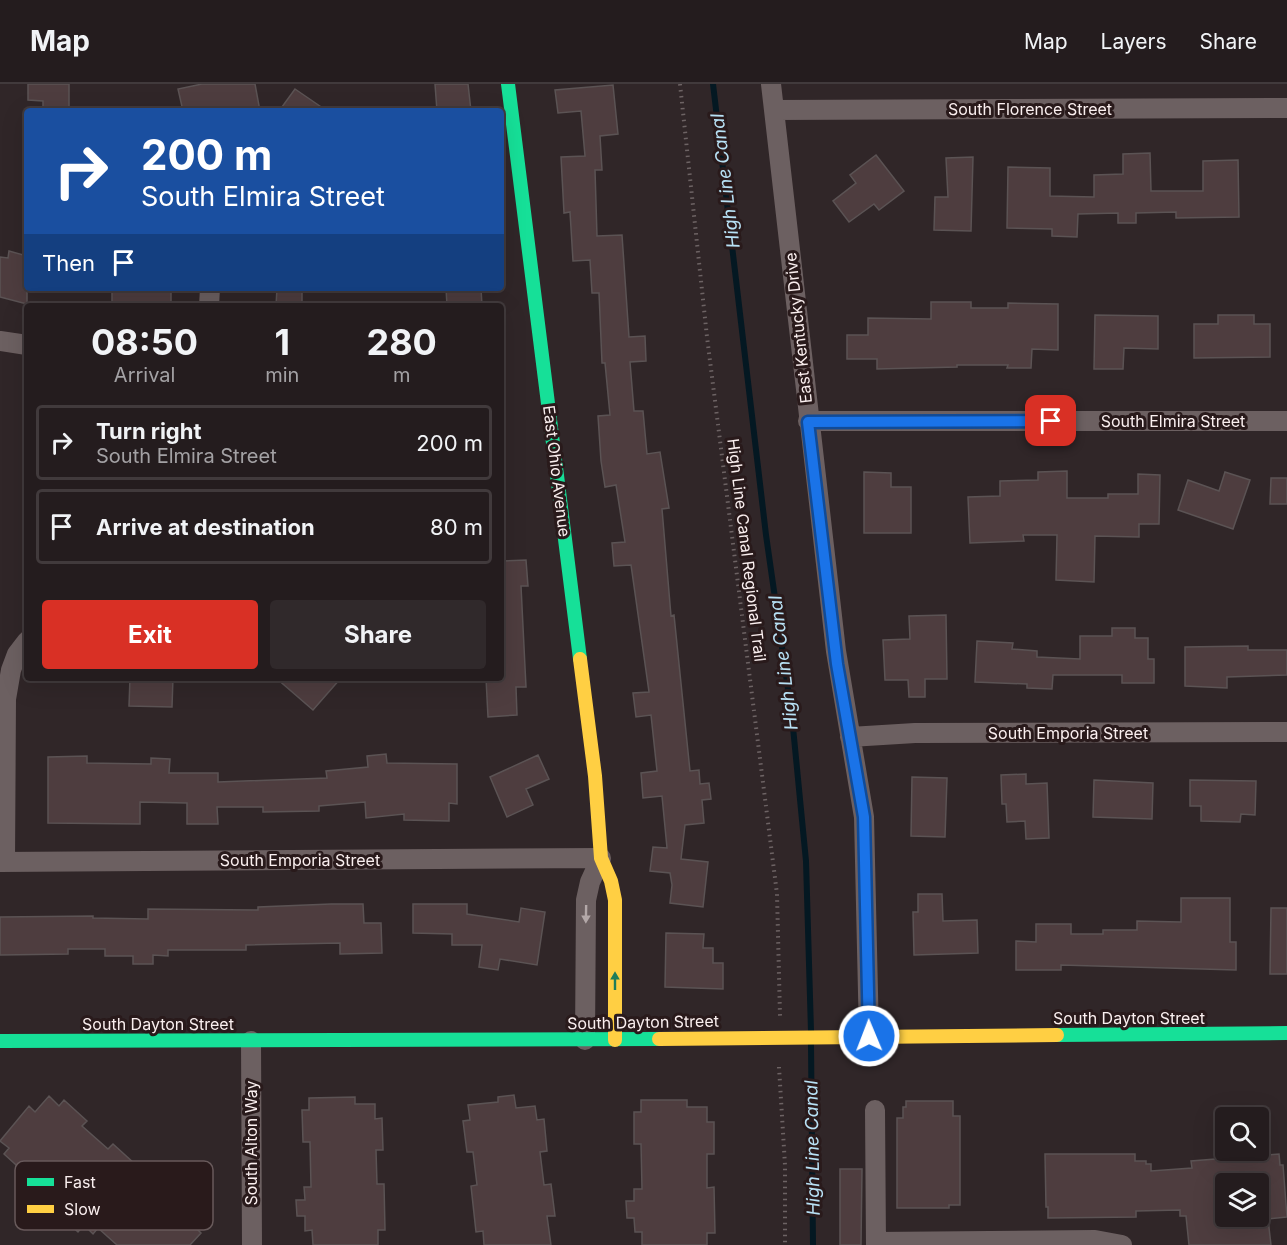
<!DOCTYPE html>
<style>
:root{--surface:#241c1e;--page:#30292b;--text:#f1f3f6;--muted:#a3a1a4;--line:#413a3c;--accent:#d93025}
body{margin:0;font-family:Inter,sans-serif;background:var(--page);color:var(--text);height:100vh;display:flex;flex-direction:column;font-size:22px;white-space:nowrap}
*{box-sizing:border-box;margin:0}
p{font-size:20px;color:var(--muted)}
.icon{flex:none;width:33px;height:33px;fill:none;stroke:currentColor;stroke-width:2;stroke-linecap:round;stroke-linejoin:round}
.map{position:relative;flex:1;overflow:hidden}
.panel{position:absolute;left:24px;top:219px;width:480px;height:378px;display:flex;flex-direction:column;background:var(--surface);border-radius:6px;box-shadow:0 6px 24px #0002,0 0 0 2px var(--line)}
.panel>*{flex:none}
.hud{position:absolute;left:24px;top:24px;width:480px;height:183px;border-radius:6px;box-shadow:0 6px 24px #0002,0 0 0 2px var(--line);background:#1a4fa0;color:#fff;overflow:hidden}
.buttons{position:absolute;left:1215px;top:1023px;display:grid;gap:12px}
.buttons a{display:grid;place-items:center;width:54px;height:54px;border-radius:6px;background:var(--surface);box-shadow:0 6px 24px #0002,0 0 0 2px var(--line);font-size:30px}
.pin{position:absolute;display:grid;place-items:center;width:51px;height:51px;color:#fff;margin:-26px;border-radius:12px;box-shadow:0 3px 9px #0006}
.me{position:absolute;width:66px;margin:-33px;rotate:359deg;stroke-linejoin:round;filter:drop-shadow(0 0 4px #0008)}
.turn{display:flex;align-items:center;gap:21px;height:126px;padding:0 18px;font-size:27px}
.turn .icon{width:78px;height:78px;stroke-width:2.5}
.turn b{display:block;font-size:42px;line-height:51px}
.then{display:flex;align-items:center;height:57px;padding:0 18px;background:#0003;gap:12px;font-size:22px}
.eta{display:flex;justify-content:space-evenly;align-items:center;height:102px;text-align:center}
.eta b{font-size:36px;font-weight:700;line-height:42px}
.button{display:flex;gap:12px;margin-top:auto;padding:12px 18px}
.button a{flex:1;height:69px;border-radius:6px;background:var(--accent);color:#fff;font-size:24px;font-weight:700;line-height:69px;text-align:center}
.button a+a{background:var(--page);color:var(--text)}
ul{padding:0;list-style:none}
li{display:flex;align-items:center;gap:18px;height:75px;margin:0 12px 9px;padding:0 6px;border:3px solid var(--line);border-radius:6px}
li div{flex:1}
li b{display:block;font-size:22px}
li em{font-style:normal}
header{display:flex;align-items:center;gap:36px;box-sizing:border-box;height:84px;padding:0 30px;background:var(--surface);border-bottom:2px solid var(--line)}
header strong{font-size:28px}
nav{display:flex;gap:33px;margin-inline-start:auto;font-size:21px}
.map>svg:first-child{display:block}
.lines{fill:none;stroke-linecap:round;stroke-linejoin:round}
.stream{stroke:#041822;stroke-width:6}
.building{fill:#4e3d3f;stroke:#5b5354;stroke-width:1.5;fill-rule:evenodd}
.path{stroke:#6d6364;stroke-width:4;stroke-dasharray:1.5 4.5;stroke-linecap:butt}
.street{stroke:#6c6061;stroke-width:20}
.fast{stroke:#16e098;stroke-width:14}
.slow{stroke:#ffcf43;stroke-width:14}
.oneway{fill:#b3a8a8}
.oneway2{fill:#207d5a}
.route-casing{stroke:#114b97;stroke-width:15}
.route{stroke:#1a73e8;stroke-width:10}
.labels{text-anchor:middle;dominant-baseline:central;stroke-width:6;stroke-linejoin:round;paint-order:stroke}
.street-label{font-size:16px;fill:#faefef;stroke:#291a1b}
.water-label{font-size:18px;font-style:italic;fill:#b8e1f5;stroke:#291a1b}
.key{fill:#291a1b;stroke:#685a5b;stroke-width:1.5}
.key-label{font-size:16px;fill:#faefef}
</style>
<header>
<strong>Map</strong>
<nav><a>Map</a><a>Layers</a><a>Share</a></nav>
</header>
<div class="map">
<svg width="1287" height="1161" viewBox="0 0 1287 1161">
<rect width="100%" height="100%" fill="#302628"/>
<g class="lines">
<path class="stream" d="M713 0 766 451 792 633 806 777 811 947
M811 961 813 1161"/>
</g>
<path class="building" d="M28 0H69V27H43V17L28 16Z
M202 0H255L260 27H183L178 5Z
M435 0H468L471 27H437Z
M613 1 618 50 600 52 602 86H595L597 152 622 151 629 253 645 252 646 277 630 278 634 327H643L647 370 660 368 669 424 662 425 671 532 674 531 690 687 699 686 700 700 709 699 711 715 702 716 704 739 685 741 681 775 708 778 703 823 670 819 672 801 670 789 650 787 653 763 667 764 662 712 643 714 641 689 657 687 651 631 636 633 633 609 649 608 631 481 614 482 612 459 625 458 616 401 605 403 601 377 598 332 610 331 605 279H602L599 209H592L590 176 573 177 570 128 564 129 561 73 585 72 581 27 558 29 555 6Z
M295 5 327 27H279Z
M1150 69 1151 107H1203V77L1238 76 1239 133 1176 134V128L1136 129V139H1118V129L1078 130 1077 153 1052 152V145L1007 144 1008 83 1050 84V112L1094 113V91L1123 90V70Z
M876 71 904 107 879 126 874 120 849 138 833 117 856 99 850 91Z
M973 73 971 147 934 146 935 113H948L946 74Z
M9 167 27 172V220L0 213V173L8 174Z
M112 204H171V221L112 222Z
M277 204H302V222H276Z
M446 204H481L482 222H447Z
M931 218H971V224H1008V219L1058 220V266L1032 265 1031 284H1007L1008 281H957V283L877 285V275H847V251H868V234L931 235Z
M1095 231 1158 232V265L1124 264 1123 285H1094Z
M1218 231H1254V240H1270V273L1194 274V240H1218Z
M1067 387V414H1108V410H1138V390L1160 391 1159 440H1139V453L1095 452 1094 498 1056 496 1057 451H1023L1024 457 970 459 968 413 1000 412V397L1038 396V388Z
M864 388 891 389V403H911V449H864Z
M1225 388 1250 396 1233 445 1178 426 1188 396 1219 407Z
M1271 394H1287V420H1270Z
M526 476 528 502H521L526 603H516L517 631 488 633 486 594H501V477Z
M946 531 947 595H925V613H909L908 596H885L883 556 910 555 909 532Z
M1112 544H1135V554H1148V575H1154V599H1122V591H1053L1052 605 1027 604V600L975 598 977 557 1013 559 1012 565 1037 567V573L1080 575V552H1112Z
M1248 562V566H1287V591L1227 593V604L1185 602V563Z
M130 594H173L172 623 129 622Z
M276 594H341L313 626Z
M386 670 387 679 457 680V720L449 719V737L404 736V730L366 734 365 718 319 722V727L263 728V723H217L218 740H187V719L140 718V740L48 739V673L87 672V679L151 680V674L170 675 169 689H218V698L327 694 326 687 368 683 367 672Z
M538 671 549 695 526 705 533 721 507 733 490 693Z
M1026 690V700L1047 699 1049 754 1026 755 1025 737 1007 738 1006 720H1002L1001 691Z
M912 693 947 694 945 753 911 752Z
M1094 696 1153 699 1152 735 1093 733Z
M1190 696 1256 697 1255 731 1241 730 1240 738 1201 737V722H1190Z
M918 810H942L943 837 977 836 978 869 914 871 913 828H918Z
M1181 814H1230V858H1236V886L1061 881V886H1016V857L1036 858V840H1071V850H1103V846H1137V837L1181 838Z
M331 820H363L364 839H381L382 869 340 870V859L246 861V866H168V872L153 871V880H133V872H105V865H68V870L0 871V833L93 832V834L148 835V825L258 826V823Z
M413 820H467V830L519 838 521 824 545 828 537 881 500 875 498 886 479 883 482 861H452V850L413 849Z
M1271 824H1287V890H1270Z
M666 849 704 850 703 864H713V879H723V905L665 903Z
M514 1011 516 1024 535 1022 537 1036 544 1035 547 1067 540 1068 544 1101 551 1100 555 1132H547L551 1161H484L483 1147 476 1148 471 1102 477 1101 473 1068H467L463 1037 470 1036 468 1021 498 1018V1013Z
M49 1012 59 1022 64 1016 87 1037 82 1042 108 1065 113 1060 146 1090 141 1095 167 1118 172 1112 195 1133 190 1138 201 1149 190 1161H117L98 1144 93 1150 84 1141 78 1148 64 1135 70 1129 60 1120 64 1114 32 1084 26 1090 4 1070 9 1064 0 1057 29 1022 35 1028Z
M355 1013V1020H375V1035L382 1034 383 1066H376L377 1100H384L385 1146H378V1161H313L312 1146 305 1147V1132H297L296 1116H305L304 1103H311L310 1058H303L302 1026H309V1014Z
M641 1016H687V1023H707V1038H714V1070H707V1104L714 1103 715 1149H707V1161H642V1148H635L634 1134H627L626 1117H634V1105H642L641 1060H634V1028H641Z
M906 1017H953V1032H960V1121H949V1124H897V1034H903V1023H906Z
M1045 1070H1135V1077H1146V1080H1151V1087L1192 1084 1191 1077 1279 1070 1280 1081H1283L1287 1133 1268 1135 1271 1161H1189L1186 1132H1180V1126L1136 1127V1133L1048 1134V1123H1046ZM1226 1100H1258V1132H1226Z
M840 1085H862L861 1161H840Z"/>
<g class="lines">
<path class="path" d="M680 0 707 253 777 810 780 932
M779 983 785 1081V1161"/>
<path class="street" d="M771 0 836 567 864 733 869 952
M774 26 1287 24
M209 222 210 204
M0 257 27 261
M808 337H1287
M850 653 915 649 1287 648
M0 778 601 774 590 798 586 816 585 956
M5 778 6 615 11 586 17 570 27 557
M251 957 252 1161
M875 1026 876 1161
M876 1158 1095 1156 1122 1161"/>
<path class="fast" d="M508 0 580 575
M1057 951 1287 949
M0 957 659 955"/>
<path class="slow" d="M580 575 595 692 601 774 611 797 615 816V956
M659 955 1057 951"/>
</g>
<defs><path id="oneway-solid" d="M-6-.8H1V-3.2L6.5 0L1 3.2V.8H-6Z" transform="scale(1.5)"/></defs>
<use class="oneway" href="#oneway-solid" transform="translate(586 830) rotate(91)"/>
<use class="oneway2" href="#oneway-solid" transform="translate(615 897) rotate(-90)"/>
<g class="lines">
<defs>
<path id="route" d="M869 952 864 733 837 580 808 338 1051 337"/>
</defs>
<use href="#route" class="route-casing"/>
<use href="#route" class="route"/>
</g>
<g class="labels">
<g class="street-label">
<text x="1030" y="25">South Florence Street</text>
<text transform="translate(798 244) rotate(-96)">East Kentucky Drive</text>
<text x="1173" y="337">South Elmira Street</text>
<text transform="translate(557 387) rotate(83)">East Ohio Avenue</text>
<text transform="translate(747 466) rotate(83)">High Line Canal Regional Trail</text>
<text x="1068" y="649">South Emporia Street</text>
<text x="300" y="776">South Emporia Street</text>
<text x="1129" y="934">South Dayton Street</text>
<text transform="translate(643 938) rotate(-1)">South Dayton Street</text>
<text x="158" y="940">South Dayton Street</text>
<text transform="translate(251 1059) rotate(-90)">South Alton Way</text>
</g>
<g class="water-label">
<text transform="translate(725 97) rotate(-97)">High Line Canal</text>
<text transform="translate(783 579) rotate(-97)">High Line Canal</text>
<text transform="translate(812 1064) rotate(-91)">High Line Canal</text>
</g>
</g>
<rect x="15" y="1077" width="198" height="69" rx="9" class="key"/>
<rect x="27" y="1094" width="27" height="8" fill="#16e098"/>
<rect x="27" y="1121" width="27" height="8" fill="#ffcf43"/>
<g class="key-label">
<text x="64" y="1104">Fast</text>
<text x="64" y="1131">Slow</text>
</g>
</svg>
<div class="buttons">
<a><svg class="icon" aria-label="search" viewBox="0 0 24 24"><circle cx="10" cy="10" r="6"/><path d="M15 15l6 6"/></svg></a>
<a><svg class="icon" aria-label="layers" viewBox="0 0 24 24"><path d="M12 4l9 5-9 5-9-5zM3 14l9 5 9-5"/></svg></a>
</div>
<div class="pin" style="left:1051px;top:337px;background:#d93025"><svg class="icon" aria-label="arrive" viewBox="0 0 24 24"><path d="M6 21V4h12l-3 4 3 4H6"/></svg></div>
<svg class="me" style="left:869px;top:952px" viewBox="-20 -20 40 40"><circle r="17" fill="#1a73e8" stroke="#fff" stroke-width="3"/><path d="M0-11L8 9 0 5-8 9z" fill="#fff"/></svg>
<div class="hud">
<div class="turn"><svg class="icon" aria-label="right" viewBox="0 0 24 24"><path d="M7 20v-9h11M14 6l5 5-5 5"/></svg><div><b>200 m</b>South Elmira Street</div></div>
<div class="then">Then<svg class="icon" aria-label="arrive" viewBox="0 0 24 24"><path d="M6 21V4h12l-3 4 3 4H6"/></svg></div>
</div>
<section class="panel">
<div class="eta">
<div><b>08:50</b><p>Arrival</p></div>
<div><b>1</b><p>min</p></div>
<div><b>280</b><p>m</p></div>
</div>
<ul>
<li><svg class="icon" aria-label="right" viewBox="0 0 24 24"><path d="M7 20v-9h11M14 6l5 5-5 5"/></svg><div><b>Turn right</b><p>South Elmira Street</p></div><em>200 m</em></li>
<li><svg class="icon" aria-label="arrive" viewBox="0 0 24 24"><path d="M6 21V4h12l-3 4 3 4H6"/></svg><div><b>Arrive at destination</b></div><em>80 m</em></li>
</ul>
<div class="button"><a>Exit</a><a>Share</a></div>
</section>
</div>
